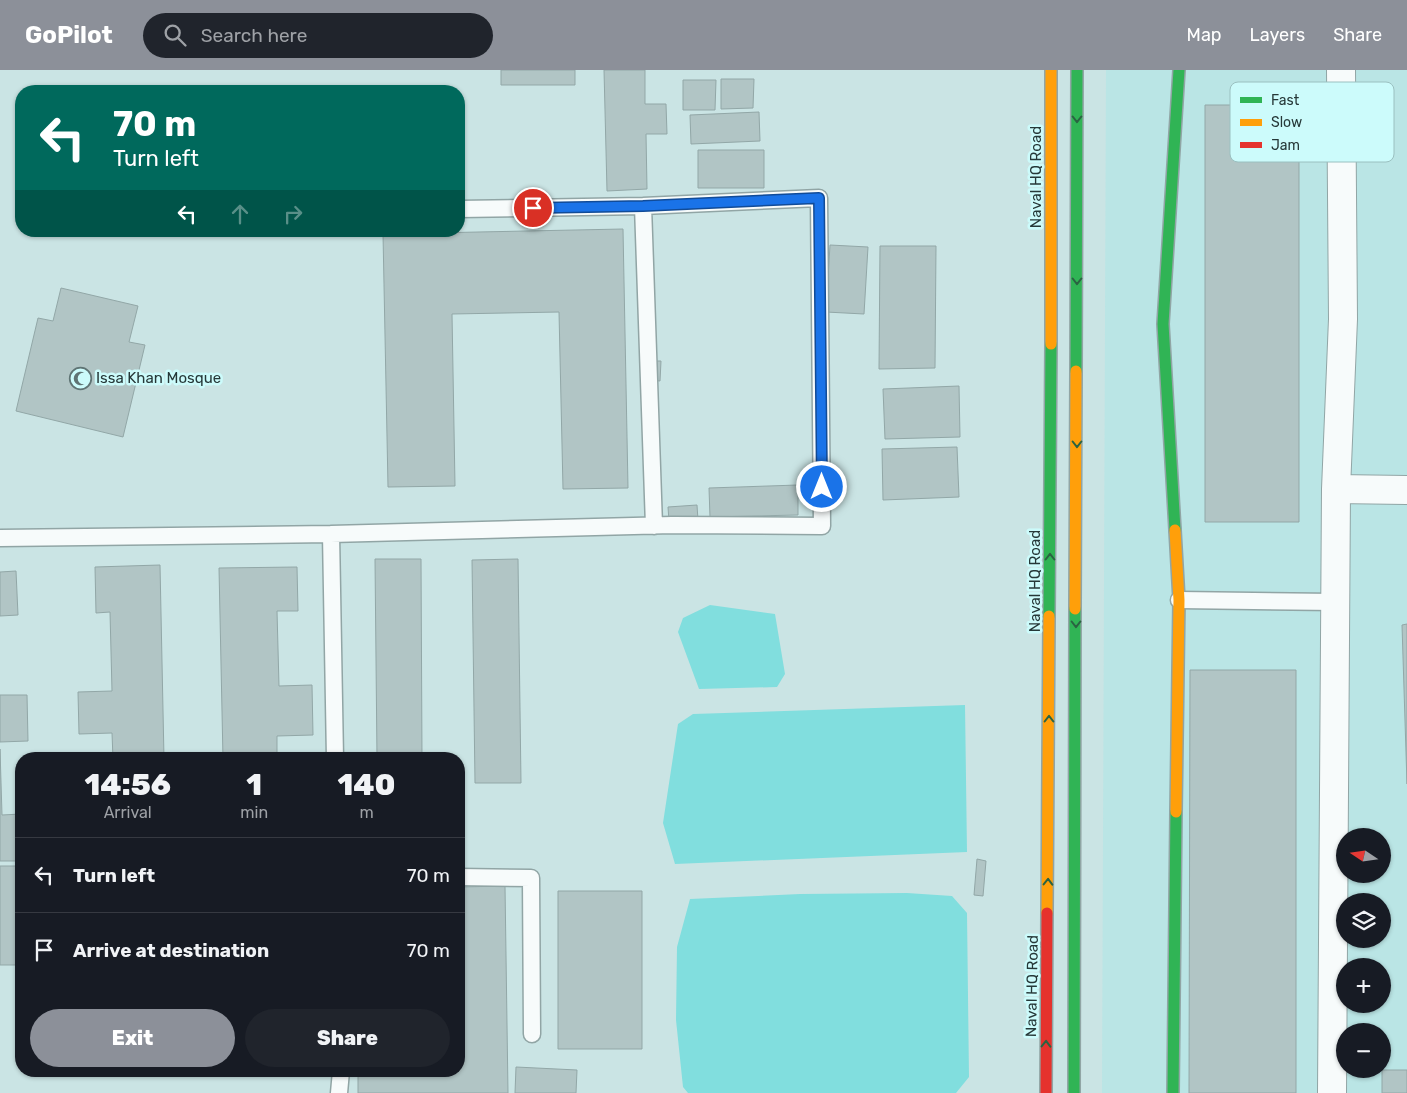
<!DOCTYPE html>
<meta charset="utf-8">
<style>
:root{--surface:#171b24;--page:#20242c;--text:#f1f3f6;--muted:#9ea1a6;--line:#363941;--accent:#8c9099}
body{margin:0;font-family:Rubik,sans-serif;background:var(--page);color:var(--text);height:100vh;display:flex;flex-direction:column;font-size:19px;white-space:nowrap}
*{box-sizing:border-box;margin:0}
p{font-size:16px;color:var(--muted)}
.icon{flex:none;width:28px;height:28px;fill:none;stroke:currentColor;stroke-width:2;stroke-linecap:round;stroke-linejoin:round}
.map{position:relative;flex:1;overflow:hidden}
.drawer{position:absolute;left:15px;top:682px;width:450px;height:325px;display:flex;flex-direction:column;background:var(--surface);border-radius:20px;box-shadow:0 1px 4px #0004}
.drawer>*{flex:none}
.top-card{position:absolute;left:15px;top:15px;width:450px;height:152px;border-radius:20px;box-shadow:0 1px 4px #0004;background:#00695c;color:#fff;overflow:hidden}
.needle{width:32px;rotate:283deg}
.fabs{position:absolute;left:1336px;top:758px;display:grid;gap:10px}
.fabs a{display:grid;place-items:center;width:55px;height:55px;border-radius:50%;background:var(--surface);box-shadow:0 1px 4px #0004;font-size:25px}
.pin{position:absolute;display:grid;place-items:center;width:42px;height:42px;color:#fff;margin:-21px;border:2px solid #fff;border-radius:50%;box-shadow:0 1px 5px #0007}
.me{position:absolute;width:55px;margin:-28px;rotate:0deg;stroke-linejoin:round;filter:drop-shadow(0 0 4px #0008)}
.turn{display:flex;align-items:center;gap:18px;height:105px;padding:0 15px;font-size:22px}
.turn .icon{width:65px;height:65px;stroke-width:2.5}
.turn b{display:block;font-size:35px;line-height:42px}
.lanes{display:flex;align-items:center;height:48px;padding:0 15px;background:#0003;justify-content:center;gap:25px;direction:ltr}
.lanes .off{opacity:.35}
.eta{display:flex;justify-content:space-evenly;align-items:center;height:85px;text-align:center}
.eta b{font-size:30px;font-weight:800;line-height:35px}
.primary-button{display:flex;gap:10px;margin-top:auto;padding:10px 15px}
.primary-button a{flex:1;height:58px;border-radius:30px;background:var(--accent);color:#fff;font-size:20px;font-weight:800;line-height:58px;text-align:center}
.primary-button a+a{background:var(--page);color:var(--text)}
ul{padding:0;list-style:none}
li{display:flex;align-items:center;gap:15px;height:75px;padding:0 15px;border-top:1px solid var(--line)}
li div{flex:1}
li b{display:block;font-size:19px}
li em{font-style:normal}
header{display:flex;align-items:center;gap:30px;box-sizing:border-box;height:70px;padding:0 25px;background:var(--accent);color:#fff}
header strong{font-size:24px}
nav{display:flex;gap:28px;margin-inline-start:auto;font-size:18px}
.search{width:350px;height:45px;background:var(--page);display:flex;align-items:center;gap:12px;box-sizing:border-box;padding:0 18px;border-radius:28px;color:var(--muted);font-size:19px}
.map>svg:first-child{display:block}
.built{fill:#bae5e5;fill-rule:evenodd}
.water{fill:#81dede}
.building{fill:#b1c5c5;stroke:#92a7a7}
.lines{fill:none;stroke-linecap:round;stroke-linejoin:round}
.lane-casing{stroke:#91a5a5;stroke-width:19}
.street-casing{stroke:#91a5a5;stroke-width:30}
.fast-casing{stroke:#91a5a5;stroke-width:14}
.slow-casing{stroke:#91a5a5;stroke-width:14}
.jam-casing{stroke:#91a5a5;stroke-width:14}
.lane{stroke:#f7fbfb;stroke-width:16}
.street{stroke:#f7fbfb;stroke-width:28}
.fast{stroke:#30b455;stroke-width:11}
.slow{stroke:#ff9f0a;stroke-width:11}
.jam{stroke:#e5322d;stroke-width:11}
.oneway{stroke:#2a6342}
.route-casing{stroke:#114b97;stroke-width:12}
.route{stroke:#1a73e8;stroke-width:9}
.labels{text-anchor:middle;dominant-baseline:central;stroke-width:5;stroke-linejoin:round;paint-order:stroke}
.street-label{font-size:15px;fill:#263838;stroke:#ccfbfb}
.poi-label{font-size:15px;fill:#263838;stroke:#ccfbfb;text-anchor:start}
.key{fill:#ccfbfb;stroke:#9ac0c0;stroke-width:1}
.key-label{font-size:14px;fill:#263838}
</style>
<header>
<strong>GoPilot</strong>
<div class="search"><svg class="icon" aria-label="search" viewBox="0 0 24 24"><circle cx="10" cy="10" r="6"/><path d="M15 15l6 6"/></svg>Search here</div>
<nav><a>Map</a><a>Layers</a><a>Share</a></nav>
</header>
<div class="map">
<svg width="1407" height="1023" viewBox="0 0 1407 1023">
<rect width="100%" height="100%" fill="#cae4e4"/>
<path class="built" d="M1106 0H1407V1023H1102ZM1345 766H1382V804H1345ZM1345 831H1382V869H1345ZM1345 896H1382V934H1345ZM1345 961H1382V999H1345Z"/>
<path class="water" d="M710 535 775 544 785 604 777 617 699 619 678 562 683 548Z
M965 635 967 782 675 794 663 753 678 654 693 644Z
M907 823 952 826 967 843 969 1007 956 1023H688L683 1017 676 950 677 877 690 829 800 824Z"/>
<path class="building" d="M501 0H575V15H501Z
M604 0H645V34H666L667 64H646L647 119 607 121Z
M721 9H754L753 38 721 39Z
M683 10H716L715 40H683Z
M1205 35H1299V452H1205Z
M759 42 760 71 691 74 690 45Z
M698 80H764V118H698Z
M623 159 628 418 563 419 559 242 452 244 455 416 388 417 383 164Z
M830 175 868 177 864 244 826 242Z
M880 176H936L935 298 879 299Z
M61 218 138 236 129 272 145 275 123 367 16 341 38 248 53 251Z
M652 291H661L660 311 651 310Z
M959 316 960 367 885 369 883 319Z
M957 377 959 427 883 430 882 379Z
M798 415V445L710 447 709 418Z
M697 435 698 450 669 451 668 437Z
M375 489H421L422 689H377Z
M518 489 521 713H475L472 490Z
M160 495 164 689H113L112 663 79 664 78 622 112 621 110 542 96 543 95 497Z
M297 497 298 541H277L279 616 312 615 313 665 277 666V689H223L219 498Z
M16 501 18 545 0 546V502Z
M1407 554V714L1402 555Z
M1190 600H1296V1023H1189Z
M0 625H27L28 671 0 672Z
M0 679 2 745 21 744V791H0Z
M977 789 986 791 983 826 974 825Z
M0 796H21V895H0Z
M505 816 508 1023H358V1001H459V817Z
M558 821H642V979H558Z
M516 997 577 1000 576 1023H515Z
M1382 1000H1407V1023H1382Z"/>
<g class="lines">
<defs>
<path id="lane" d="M643 136 654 456
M331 464 335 689
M0 468 331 464 672 455 822 456 819 128 643 136 459 139
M1179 530 1335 532
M459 807 531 808 532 964
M339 1023 341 1001"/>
<path id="street" d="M1336 419 1407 420
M1332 1023 1336 419 1343 249 1341 0"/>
<path id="fast" d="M1076 301 1077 0
M1175 460 1163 254 1179 0
M1049 546 1051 274
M1074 1023 1075 539
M1173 1023 1176 742"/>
<path id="slow" d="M1051 0V274
M1175 460 1179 530 1176 742
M1075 539 1076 301
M1047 843 1049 546"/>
<path id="jam" d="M1046 1023 1047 843"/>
</defs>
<use href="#lane" class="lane-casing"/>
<use href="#street" class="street-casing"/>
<use href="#fast" class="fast-casing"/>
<use href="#slow" class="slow-casing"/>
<use href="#jam" class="jam-casing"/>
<use href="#lane" class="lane"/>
<use href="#street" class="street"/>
<use href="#fast" class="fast"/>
<use href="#slow" class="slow"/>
<use href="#jam" class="jam"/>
</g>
<defs><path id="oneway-chevron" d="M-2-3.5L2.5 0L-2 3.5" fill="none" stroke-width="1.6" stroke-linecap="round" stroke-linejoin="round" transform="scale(1.25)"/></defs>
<g class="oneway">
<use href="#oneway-chevron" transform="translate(1077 49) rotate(90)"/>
<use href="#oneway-chevron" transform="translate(1077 211) rotate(90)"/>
<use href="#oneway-chevron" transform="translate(1077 374) rotate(90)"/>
<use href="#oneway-chevron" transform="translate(1050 487) rotate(-90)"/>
<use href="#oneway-chevron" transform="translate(1076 554) rotate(90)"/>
<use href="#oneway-chevron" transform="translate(1049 649) rotate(-90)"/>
<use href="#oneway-chevron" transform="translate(1048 812) rotate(-89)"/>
<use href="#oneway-chevron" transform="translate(1046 974) rotate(-89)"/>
</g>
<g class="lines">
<defs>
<path id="route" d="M533 138 643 136 819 128 822 417"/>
</defs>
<use href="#route" class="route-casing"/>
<use href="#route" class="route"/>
</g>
<defs>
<symbol id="mosque-ring" viewBox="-11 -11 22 22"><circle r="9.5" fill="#ccfbfb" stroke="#5f7474" stroke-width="1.5"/><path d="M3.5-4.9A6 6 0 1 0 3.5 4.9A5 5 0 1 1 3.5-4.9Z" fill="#5f7474"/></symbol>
</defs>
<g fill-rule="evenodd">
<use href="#mosque-ring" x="68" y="296" width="25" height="25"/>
</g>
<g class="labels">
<g class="street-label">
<text transform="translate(1036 107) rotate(-90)">Naval HQ Road</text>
<text transform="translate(1035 511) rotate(-90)">Naval HQ Road</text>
<text transform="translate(1032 916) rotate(-89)">Naval HQ Road</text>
</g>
<g class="poi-label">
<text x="96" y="308">Issa Khan Mosque</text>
</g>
</g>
<rect x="1230" y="12" width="164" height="80" rx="8" class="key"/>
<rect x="1240" y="27" width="22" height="6" fill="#30b455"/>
<rect x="1240" y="49" width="22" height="7" fill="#ff9f0a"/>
<rect x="1240" y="72" width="22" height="6" fill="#e5322d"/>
<g class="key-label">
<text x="1271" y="35">Fast</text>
<text x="1271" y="57">Slow</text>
<text x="1271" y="80">Jam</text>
</g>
</svg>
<div class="fabs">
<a><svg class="needle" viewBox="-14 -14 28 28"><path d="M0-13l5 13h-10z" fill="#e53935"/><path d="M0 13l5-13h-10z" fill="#9ea1a6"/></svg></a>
<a><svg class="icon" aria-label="layers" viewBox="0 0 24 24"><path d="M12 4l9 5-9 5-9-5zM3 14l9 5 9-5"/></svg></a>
<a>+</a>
<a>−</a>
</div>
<div class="pin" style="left:533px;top:138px;background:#d93025"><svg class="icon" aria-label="arrive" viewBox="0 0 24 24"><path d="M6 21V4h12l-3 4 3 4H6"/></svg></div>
<svg class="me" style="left:822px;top:417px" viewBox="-20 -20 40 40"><circle r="17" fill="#1a73e8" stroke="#fff" stroke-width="3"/><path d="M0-11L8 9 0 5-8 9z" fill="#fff"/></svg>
<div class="top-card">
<div class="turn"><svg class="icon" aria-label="left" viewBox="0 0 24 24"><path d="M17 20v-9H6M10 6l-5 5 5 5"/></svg><div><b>70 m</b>Turn left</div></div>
<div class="lanes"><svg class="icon" aria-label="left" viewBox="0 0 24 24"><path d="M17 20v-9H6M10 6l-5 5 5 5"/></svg><svg class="icon off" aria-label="ahead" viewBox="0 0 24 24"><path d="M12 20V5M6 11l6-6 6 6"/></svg><svg class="icon off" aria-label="right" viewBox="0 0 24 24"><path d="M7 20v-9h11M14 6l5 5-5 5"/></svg></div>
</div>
<section class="drawer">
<div class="eta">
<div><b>14:56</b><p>Arrival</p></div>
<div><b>1</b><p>min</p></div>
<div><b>140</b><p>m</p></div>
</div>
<ul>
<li><svg class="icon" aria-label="left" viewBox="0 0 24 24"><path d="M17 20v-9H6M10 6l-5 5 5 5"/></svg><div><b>Turn left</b></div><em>70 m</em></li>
<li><svg class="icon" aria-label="arrive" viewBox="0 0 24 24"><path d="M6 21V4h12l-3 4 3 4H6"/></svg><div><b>Arrive at destination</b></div><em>70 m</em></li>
</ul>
<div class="primary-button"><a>Exit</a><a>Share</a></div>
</section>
</div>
